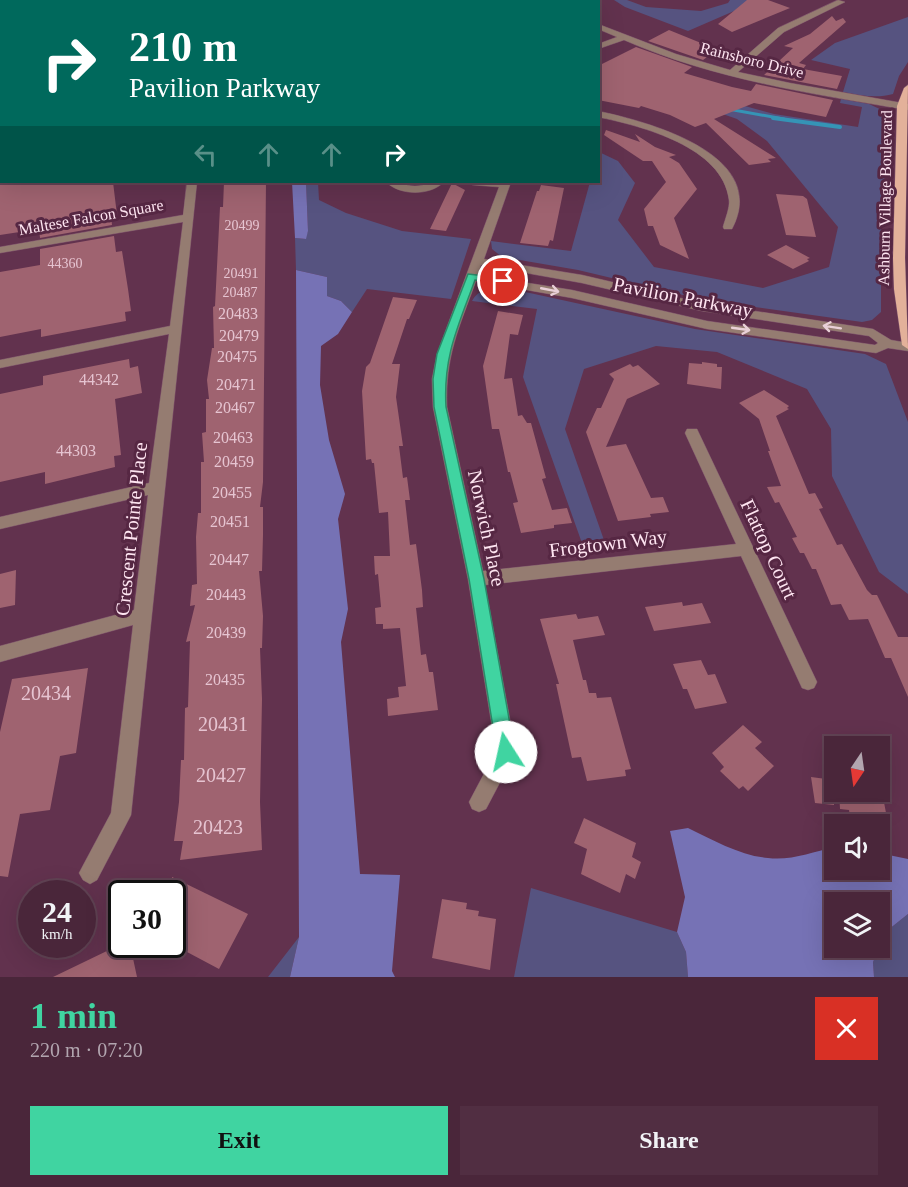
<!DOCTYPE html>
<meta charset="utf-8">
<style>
:root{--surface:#4a263a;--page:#512e42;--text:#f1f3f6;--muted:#b2a5af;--line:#614354;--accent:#40d4a1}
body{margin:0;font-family:"Times New Roman",serif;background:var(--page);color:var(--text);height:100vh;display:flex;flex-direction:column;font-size:22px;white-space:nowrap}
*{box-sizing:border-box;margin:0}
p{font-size:20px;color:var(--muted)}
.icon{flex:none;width:33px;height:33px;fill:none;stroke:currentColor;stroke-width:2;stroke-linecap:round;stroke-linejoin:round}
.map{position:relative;height:977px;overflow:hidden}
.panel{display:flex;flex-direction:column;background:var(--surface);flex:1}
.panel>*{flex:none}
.banner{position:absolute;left:0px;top:0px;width:600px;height:183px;box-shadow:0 6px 24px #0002,0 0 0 2px var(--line);background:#00695c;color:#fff;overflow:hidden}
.needle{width:39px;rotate:193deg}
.fabs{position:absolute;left:824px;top:736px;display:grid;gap:12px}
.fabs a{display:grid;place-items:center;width:66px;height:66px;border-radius:0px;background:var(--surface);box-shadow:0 6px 24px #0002,0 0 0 2px var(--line);font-size:30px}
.speed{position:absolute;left:18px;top:880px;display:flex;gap:12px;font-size:30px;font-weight:700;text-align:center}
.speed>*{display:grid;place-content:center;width:78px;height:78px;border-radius:50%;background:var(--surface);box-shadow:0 6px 24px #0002,0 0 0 2px var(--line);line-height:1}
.speed small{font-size:15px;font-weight:400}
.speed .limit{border:3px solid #111;border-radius:9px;background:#fff;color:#111}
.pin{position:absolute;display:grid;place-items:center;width:51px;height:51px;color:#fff;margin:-26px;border:3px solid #fff;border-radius:50%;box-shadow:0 2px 6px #0007}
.me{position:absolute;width:66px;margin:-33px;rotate:350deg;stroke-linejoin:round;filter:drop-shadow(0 0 4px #0008)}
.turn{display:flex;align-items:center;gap:21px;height:126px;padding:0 30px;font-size:27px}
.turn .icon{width:78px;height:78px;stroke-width:2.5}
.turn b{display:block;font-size:42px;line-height:51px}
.lanes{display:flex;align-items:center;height:57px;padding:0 30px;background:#0003;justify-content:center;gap:30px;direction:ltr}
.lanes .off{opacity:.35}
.round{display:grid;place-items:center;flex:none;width:63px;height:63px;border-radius:0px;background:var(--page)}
.summary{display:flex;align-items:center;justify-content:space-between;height:102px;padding:0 30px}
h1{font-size:36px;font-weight:700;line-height:45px;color:var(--accent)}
.cta{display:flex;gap:12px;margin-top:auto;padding:12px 30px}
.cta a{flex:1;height:69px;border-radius:0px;background:var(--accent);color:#111;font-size:24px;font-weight:700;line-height:69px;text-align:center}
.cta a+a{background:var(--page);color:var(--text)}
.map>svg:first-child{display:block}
.green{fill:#565380}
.forest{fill:#7672b5;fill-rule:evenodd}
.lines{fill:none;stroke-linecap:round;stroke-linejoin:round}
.stream-far1{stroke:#3594b6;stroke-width:3}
.stream{stroke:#3594b6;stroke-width:4}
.building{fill:#9f6370}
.minor-casing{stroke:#7e526b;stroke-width:1}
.major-casing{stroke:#7e526b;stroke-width:1}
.minor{fill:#957c71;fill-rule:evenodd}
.major{fill:#e3b19a;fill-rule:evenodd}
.oneway{stroke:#e9d0d7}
.route{fill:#40d4a1;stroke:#2a8a69;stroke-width:1.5}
.labels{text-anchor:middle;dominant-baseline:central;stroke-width:6;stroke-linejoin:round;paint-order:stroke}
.far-number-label{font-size:14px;fill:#e6c4d1}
.far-street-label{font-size:16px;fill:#fee5f1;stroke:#562743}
.number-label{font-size:16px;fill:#e6c4d1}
.street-label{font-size:20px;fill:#fee5f1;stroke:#562743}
.near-number-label{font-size:20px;fill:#e6c4d1}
</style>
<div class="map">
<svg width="908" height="977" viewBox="0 0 908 977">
<rect width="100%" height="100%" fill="#62324e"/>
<path class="green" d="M614 0H627L646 7 701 11 728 3 730 0H750L741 8 688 31 625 7Z
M908 17V62L899 76 893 94C876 99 860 95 843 92L850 69 811 60 835 43Z
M624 73 774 114 858 127 862 107 840 103 841 99 869 104 886 112 887 142 881 231V312L872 320 862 322 704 300 578 270 502 257 492 249 491 241 571 251 590 182H598L599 152 618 161 635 183 618 220 654 267 763 288 829 267 838 227 767 141 737 119 697 105Z
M306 182H318L319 200 346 213 402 231 471 239 451 299 367 289 352 312 341 301 327 296V277L296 270 295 238 305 239 308 231Z
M502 287 695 329 865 354 886 364 908 422V594L879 572 832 476 831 429 807 389 717 352 656 346 584 369 565 429 605 543 583 546 523 377 537 309 472 301C479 289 488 289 502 287Z
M531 888 677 932 686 952 688 977H514Z
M908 914V977H874L873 962 888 930Z
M299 937 290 977H268Z"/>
<path class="forest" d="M292 182H306L308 231 306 239 295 238Z
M296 270 327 277V296L341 301 352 312 338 334 321 346 320 385 329 440 345 494 338 519 348 609 341 642 360 874 400 875 392 971 395 977H290L299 937Z
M688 828C713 840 741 856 768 858 790 861 813 852 834 847V870H879V853L908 859V914L888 930 873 962 874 977H688L686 952 677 932 685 897 670 831ZM834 903H879V948H834Z"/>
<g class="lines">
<path class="stream-far1" d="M728 109 784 119"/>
<path class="stream" d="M773 118 840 127"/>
</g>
<path class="building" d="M747 0H768L790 8 732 32 718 24Z
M832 16 836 21 843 18 846 22 799 63 806 65 803 69 842 76 837 89 764 75 793 48 784 46 810 34Z
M669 30 701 43 718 49 703 60 648 41Z
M636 47 692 67 684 73 732 87 751 91 756 84 833 100 826 117 754 103 714 119 776 158 768 159 771 162 749 165 706 123 695 127 670 115 641 106 639 108 598 100V66Z
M606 130 640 142 635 134 655 147 676 155 669 157 679 163 697 189 674 218 689 259 660 245 653 226H648L644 209 666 182 652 161H643L604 135Z
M0 182H113L117 215 111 216 112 225 40 238 39 229 0 235Z
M224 182H266L263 482 260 507H263V535L262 571H259L263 616 262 648H260L262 699 260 802 262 850 180 860 183 841H174L179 802 181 760H184L185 708 188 707 190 641 186 642 195 605 190 606 192 585 197 584 196 537 198 513H201V462H204L202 433 206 432V399H209L207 380 212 348H214L213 307 215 306 220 207H223Z
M452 183 465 190 446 231 430 229Z
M541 185 564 188 553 241 550 240 548 246 520 243 537 191H539Z
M776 194 803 196 807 199 816 237 786 235Z
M114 236 116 252 122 251 128 289 131 311 125 312 126 321 41 337V329L0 337V272L40 265V249Z
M786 245 810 258 807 259 809 261 793 269 767 255Z
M393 297 417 300 409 319H407L392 364H400L396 397 403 446H399L403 478 407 477 410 500H405L410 545 416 544 422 590 423 607 416 608 421 655 426 654 429 672H433L438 710 388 716 387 699 399 697 398 687 406 686 400 628 383 629V624H376L375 608 381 607 378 574 375 575 374 556H390L388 512 379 513 374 463H372L371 459 366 460 362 391 366 367 370 363Z
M498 311 523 315 518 335 510 334 504 379 512 378 518 416 522 415 527 423H531L546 478 542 479 552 510 567 508 572 523 554 525V528L521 533 513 503 518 502 510 472H508L499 429H492L483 366Z
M129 359 130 368 138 366 142 393 115 399 121 455 114 456 115 467 45 484V472L0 482V394L43 385V376Z
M702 362 717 364V367H722L721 389 687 384 689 363 702 364Z
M630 364 633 367 638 365 660 384 627 399 606 447 626 444 651 498 663 497 669 512 650 514 651 517 618 521 586 432 597 408H601L614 379 609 374Z
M764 390 789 406 787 408 789 409 776 416 809 494 815 493 823 508 819 509 837 545 842 544 867 590 872 595H877L898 637H908V697L891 658H885L868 619 849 620 841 604 831 605 816 569H812L804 553H800L792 538 797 537 779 502 775 503 767 487 781 486 768 451H770L759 419 739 403Z
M16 570 15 605 0 608V574Z
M682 602 683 606 702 603 711 623 654 631 645 607Z
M576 614 578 619 598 616 605 635 573 640 583 680H586L589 693H596L597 698 611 697 631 769 625 770 626 776 587 781 581 757 572 758 556 684H559L540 619Z
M701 660 708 675 715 674 727 703 695 709 687 689H683L673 664Z
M88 668 76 753 60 756 50 810 20 814 8 877 0 876V732L12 679Z
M743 725 762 742 755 748 774 766 748 791 743 786 739 789 720 771 724 767 712 753Z
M811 777 834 780V805L815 803Z
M839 792H882L887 818 871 816 873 825H851L849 810 840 809Z
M584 818 636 843 632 857 641 862 635 879 626 874 620 893 581 874 587 849 574 843Z
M172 877 248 914 219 969 172 944Z
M442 899 467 903 466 909 479 911 478 916 496 919 490 970 432 958Z
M111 949V958L131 949 137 977H53Z"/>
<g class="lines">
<defs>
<path id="minor" d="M45 0H53V2H45Z
M169 0H177V2H169Z
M393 0H401L402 2H394Z
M545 0H554L555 2H546Z
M838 0 845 2 784 32 738 72 790 83 908 104V110C812 94 713 79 624 40L598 49V44L617 37 598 29V24L676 54 730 70 778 28Z
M0 38H2L0 43Z
M0 91H2V97H0Z
M598 111C650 122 771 155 732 229H724L723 227C725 219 730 208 729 200 723 147 642 126 598 117Z
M0 160H2V166H0Z
M187 182H197L131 815 97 880 90 884 83 880 79 873 111 813 133 625 0 662V646L134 610 148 495 0 529V517L149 483 169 334 0 368V360L170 326 183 222 0 253V247L183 215Z
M386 182C396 181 404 186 415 186 426 186 434 181 444 182 430 196 400 196 386 182Z
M468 182H511L484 259 582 275 702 303 873 329 891 340 908 343V351L888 348 876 353 707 329 572 298 476 281C459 328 445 356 447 407L483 571 736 544 685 433 687 429H697L817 682 814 688 808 690 802 688 741 556 485 585 516 752 486 809 479 812 472 809 469 802 496 751 468 579 433 407 432 379 437 354 499 187 473 185ZM481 265 582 283 702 311 869 336 878 343 875 345 707 321 572 290 478 275Z"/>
<path id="major" d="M908 85 905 258 908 349 902 345 894 289 893 258 897 106 904 88Z"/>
</defs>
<use href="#minor" class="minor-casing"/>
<use href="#major" class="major-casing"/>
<use href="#minor" class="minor"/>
<use href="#major" class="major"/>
</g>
<defs><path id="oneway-shaft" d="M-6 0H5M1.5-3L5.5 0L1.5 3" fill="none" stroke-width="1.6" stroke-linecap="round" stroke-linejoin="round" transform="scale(1.5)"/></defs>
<g class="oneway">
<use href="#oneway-shaft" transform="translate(550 290) rotate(11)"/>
<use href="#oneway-shaft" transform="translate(832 327) rotate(-171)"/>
<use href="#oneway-shaft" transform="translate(741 329) rotate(8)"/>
</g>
<path class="route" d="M468 274 503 278 508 281 503 284 475 280C458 327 443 356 446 407L484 579 515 752 512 758 506 761 500 758 497 752 469 579 434 407 433 379 437 354Z"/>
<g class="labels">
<g class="far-number-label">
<text x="242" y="225">20499</text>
<text x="65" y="263">44360</text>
<text x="241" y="273">20491</text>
<text x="240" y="292">20487</text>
</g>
<g class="far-street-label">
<text transform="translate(752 60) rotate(14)">Rainsboro Drive</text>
<text transform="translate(885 198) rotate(-89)">Ashburn Village Boulevard</text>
<text transform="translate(91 217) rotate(-10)">Maltese Falcon Square</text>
</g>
<g class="number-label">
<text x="238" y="313">20483</text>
<text x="239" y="335">20479</text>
<text x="237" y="356">20475</text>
<text x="99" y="379">44342</text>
<text x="236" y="384">20471</text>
<text x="235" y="407">20467</text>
<text x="233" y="437">20463</text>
<text x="76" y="450">44303</text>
<text x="234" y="461">20459</text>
<text x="232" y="492">20455</text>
<text x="230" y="521">20451</text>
<text x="229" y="559">20447</text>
<text x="226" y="594">20443</text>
<text x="226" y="632">20439</text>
<text x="225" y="679">20435</text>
</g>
<g class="street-label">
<text transform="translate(683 297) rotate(11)">Pavilion Parkway</text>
<text transform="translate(487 528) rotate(78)">Norwich Place</text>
<text transform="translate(131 529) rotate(-84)">Crescent Pointe Place</text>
<text transform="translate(608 543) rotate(-7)">Frogtown Way</text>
<text transform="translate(769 549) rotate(65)">Flattop Court</text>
</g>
<g class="near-number-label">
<text x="46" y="693">20434</text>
<text x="223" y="724">20431</text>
<text x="221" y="775">20427</text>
<text x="218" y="827">20423</text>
</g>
</g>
</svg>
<div class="fabs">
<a><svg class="needle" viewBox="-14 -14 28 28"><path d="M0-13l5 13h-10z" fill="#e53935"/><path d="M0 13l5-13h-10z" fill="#b2a5af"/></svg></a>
<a><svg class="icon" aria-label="sound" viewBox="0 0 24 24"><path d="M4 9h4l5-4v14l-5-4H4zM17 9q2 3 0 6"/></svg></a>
<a><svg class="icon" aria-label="layers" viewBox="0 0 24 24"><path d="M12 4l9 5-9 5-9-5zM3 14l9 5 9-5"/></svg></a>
</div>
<div class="speed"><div>24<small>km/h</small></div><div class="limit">30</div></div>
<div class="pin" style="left:503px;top:281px;background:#d93025"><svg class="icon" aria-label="arrive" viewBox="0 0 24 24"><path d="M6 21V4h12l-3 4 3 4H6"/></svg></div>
<svg class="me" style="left:506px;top:752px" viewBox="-20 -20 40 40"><circle r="19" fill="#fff"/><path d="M0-13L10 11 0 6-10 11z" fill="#40d4a1"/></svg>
<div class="banner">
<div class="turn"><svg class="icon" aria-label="right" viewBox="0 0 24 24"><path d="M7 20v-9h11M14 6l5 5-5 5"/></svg><div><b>210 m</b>Pavilion Parkway</div></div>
<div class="lanes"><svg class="icon off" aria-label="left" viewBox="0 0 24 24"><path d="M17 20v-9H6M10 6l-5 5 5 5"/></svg><svg class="icon off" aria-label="ahead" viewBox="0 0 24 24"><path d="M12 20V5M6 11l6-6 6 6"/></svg><svg class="icon off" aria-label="ahead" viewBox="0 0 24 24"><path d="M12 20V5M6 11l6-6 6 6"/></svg><svg class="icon" aria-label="right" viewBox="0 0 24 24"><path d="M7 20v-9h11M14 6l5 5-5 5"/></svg></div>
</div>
</div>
<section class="panel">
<div class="summary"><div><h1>1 min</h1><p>220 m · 07:20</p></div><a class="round" style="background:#d93025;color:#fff"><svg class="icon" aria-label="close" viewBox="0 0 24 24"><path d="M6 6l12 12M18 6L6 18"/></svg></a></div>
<div class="cta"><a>Exit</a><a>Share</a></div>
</section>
